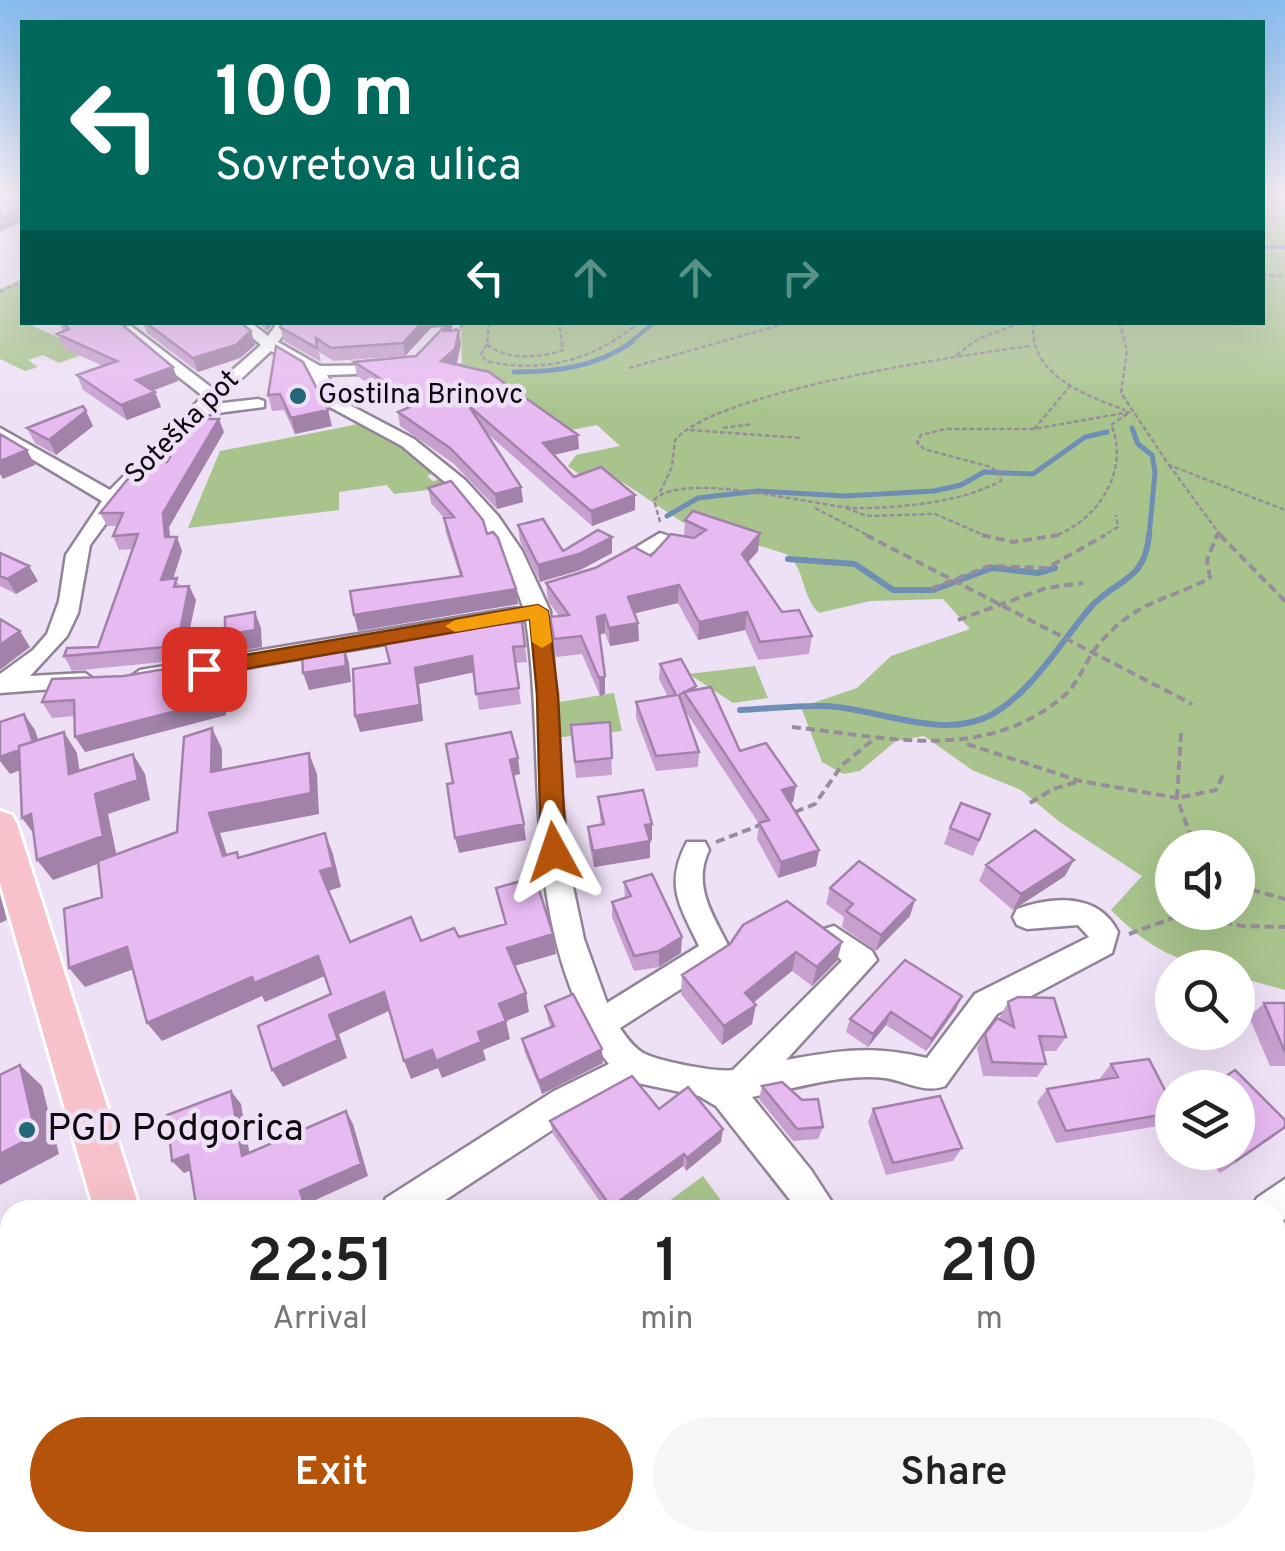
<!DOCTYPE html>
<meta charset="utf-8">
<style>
:root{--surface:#fff;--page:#f6f6f6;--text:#222;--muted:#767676;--accent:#b45309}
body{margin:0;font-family:Overpass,sans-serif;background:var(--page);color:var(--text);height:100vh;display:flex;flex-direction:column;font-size:38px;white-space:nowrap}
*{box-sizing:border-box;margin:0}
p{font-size:32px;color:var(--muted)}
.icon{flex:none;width:55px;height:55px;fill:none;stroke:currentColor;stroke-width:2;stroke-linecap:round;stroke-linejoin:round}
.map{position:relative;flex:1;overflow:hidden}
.sheet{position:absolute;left:0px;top:1200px;width:1285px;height:352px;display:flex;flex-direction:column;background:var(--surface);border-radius:30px 30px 0 0;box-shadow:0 10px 40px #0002}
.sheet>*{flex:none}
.banner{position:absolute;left:20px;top:20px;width:1245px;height:305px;border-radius:0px;box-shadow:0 10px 40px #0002;background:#00695c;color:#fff;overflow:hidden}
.tools{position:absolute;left:1155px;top:830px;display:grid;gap:20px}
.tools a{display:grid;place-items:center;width:100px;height:100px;border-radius:50%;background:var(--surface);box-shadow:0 10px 40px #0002;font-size:50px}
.pin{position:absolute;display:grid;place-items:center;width:85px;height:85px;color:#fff;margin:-42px;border-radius:20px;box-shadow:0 5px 15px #0006}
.me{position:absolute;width:110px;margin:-55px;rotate:355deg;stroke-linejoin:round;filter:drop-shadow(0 0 8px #0008)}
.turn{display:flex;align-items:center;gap:35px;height:210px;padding:0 30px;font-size:45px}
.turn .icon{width:130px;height:130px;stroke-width:2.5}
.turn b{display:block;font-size:70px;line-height:85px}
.lanes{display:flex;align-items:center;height:95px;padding:0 30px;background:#0003;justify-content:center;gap:50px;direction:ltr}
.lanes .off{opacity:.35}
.eta{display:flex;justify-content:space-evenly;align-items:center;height:170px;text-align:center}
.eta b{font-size:60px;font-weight:600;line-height:70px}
.primary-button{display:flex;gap:20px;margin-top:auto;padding:20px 30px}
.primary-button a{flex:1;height:115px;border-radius:60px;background:var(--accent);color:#fff;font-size:40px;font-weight:600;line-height:115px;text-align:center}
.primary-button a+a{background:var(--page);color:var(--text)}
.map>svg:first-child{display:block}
.green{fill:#a8c48c;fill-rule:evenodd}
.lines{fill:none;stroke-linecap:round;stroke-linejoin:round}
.stream-far2{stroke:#6e8eb6;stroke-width:4}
.stream-far1{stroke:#6e8eb6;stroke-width:5}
.stream{stroke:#6e8eb6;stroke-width:6}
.minor-casing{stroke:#918497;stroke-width:5}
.major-casing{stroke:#fff;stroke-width:6}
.path-far1{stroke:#978c9c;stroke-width:2.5;stroke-dasharray:5 2.5;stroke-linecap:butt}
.path{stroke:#978c9c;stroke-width:4;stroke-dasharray:9 5;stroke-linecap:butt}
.minor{fill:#fff;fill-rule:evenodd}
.major{fill:#f8c2cb;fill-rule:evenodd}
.wall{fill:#c8a0d0}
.shaded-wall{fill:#a282a9}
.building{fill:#e8baf2;stroke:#a282a9;stroke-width:2.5}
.route{fill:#b45309;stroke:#753606;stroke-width:2.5}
.slow{fill:#f59e0b}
.poi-dot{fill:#25677a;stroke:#eee0f5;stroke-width:4}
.labels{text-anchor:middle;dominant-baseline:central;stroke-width:9;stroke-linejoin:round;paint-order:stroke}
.far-poi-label{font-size:28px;fill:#0f0a11;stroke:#eee0f5;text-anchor:start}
.far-street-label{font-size:28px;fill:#0f0a11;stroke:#eee0f5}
.near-poi-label{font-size:38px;fill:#0f0a11;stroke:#eee0f5;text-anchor:start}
</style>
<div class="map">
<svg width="1285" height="1551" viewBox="0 0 1285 1551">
<rect width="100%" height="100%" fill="#eee0f5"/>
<path class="green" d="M1263 195H1285V990L1238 977V968C1181 967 1150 949 1111 910L1142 876 1061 823 1021 790 972 770 924 736 896 741 860 771 843 774 822 762 801 707 857 688 891 656 970 629 943 599 870 601 819 613C801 597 806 568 786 554L682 522 624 483 610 477H583L568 466 576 455 620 446 597 425 556 433 417 365 462 363 461 323 1262 322ZM1172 848H1238V912H1172Z
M22 279V322L40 323 33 326 90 352 59 363 43 355 28 360 38 367 25 371 0 359V289Z
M364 423 397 439 436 472 427 476 433 481 443 479 445 488 394 494 387 485 339 492V510L188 528 220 451Z
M755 666 768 698 733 703 689 674Z
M614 693 622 731 553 738V711L559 702Z
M703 1176 728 1210H657Z
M1285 1262V1389L1275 1364V1271Z
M10 1328V1542L171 1543 177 1551H0V1334Z
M667 1542 670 1551H299L293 1543Z
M989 1543H1151L1158 1551H991Z"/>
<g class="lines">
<path class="stream-far2" d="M1262 247H1285
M628 344 655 322"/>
<path class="stream-far1" d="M514 372C557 372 596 367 632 342
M1132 428 1138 444 1152 455 1155 472 1149 537
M667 516 698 498 758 491 845 496 934 491 961 485 984 472 1033 474 1085 437 1107 432"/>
<path class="stream" d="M788 559 855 564 893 590H933L992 568 1038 573 1055 568
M740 710C768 709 797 705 825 706 876 708 942 741 991 715 1031 693 1061 642 1090 608 1115 579 1145 583 1149 535"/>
<defs>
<path id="minor" d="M234 322H250L268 336 278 322H293L278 342 320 366 391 365 394 368 386 373 327 375 340 400 414 439 465 480 498 516 522 551 537 583 550 611 561 794 572 882 584 939 607 1003 699 946C680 906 664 885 687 842H705L709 850C691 887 715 918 731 951L726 960 620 1028C626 1037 633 1047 643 1053 657 1061 718 1073 733 1070L842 961 820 938 824 929 834 926 872 951 877 960 786 1060C840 1050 873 1045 927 1058L975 994 1089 937 1078 925 1027 929 1017 925 1013 917 1017 909C1053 896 1099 893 1118 932L1112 953 997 1014 945 1086C925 1094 905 1081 885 1078 842 1073 794 1089 752 1097L811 1170 837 1210H798L716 1106 699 1096 638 1083 578 1113 430 1210H380L386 1198 554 1091 609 1064C594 1046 586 1026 577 1004 524 881 545 749 526 620L140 686 129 678 140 670 523 607 503 551 452 488 402 446 328 406 310 374 271 351 214 404 258 399 264 401V407L202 415 132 488 90 545 78 613 67 636 30 676 85 673 96 681 93 686 0 693V674L33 650 47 634 59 601 66 555 102 501 0 440V428L110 490 203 396 121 332V326H131L212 388 261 345Z
M660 533 701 547 691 553 663 546 622 570H608L605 566Z
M1285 1179V1219L1275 1225V1210H1251L1257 1198Z"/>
<path id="major" d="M0 811 12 815 17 824 140 1210H94L0 883Z
M200 1542H257L260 1551H204Z"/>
</defs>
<use href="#minor" class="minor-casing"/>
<use href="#major" class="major-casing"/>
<path class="path-far1" d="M1271 195 1285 196
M1262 275 1285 276
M0 292 22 281
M489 322 487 344C505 361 542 358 563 350L559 322
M1034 322C1026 373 1084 395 1125 410
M1119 322 1127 350 1121 393 1169 465 1285 510
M453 331 468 322
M487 344 481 354 486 361C545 374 593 360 640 322
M956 355 980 338 1023 322
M629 368 790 322
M723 428 753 424
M1034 429 1071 385
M690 430 801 438
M1169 465 1218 532 1216 537
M660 492 672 467 675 440C717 391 961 355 1031 346
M815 508 871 537
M846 508 867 516 935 514 988 537
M660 522 654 500C685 469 814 507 858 508 903 508 962 502 1001 481L1000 474 991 467 924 449 917 442 921 435 946 429H1034L1130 412
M1218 532 1223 537
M1051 537C1097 523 1131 470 1111 425L1130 412
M1101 537 1118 527 1116 515"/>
<path class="path" d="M866 535 1192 704
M982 535 1013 542 1059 535
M1220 535 1285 601
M931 589 989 566 1047 568 1105 535
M958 620 1046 588 1083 583
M792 727C888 737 985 764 1065 695 1080 681 1086 659 1099 644 1138 599 1162 603 1210 578L1207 560 1217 535
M1181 733 1177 798 1216 790 1224 773
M967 744 1080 781 1177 798 1195 848
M1030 803 1053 789 1080 781
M795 812 815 804 842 765 874 739
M716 842 763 824
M1238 886 1285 899
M1129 934 1181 915 1243 926 1285 927"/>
<use href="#minor" class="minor"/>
<use href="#major" class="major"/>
</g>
<path class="wall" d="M59 322H119L173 367 178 381 153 391 155 392 161 407 127 420 83 390 77 375 103 366 63 348 57 334 63 331Z
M143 322H240L251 331 255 345 240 358 198 372 147 333Z
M257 322H274L267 331Z
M283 322H454L451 330 461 344 456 364 579 449 554 455 574 477 635 510 592 526 488 434 521 487 523 502 497 509 453 463 400 426 398 412 407 408 357 376 354 362 416 356 443 327 431 328 405 356 334 361 319 352 321 362 284 341 280 327Z
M276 346 332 426 295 434 284 410 272 411 268 395Z
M93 426 56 455 35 443 27 428Z
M224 432 169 527 170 537 182 551 173 579 181 586H189L196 600 183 660 72 671 64 656 98 647 133 549 119 550 113 536 117 526H107L100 513 146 475 167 462Z
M428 488 487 534 516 589 518 604 358 631 354 615 460 576 446 533 444 518 431 503Z
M685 520 758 551 748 562 782 612 812 636 809 654 758 660 745 630 698 640 678 603 635 613 638 623 639 641 610 646 605 633 599 635 605 694 600 696 582 654 556 657 550 617 559 616 548 601 546 583 651 556 684 537Z
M518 525 563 551 612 553 580 570 540 582 520 541Z
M0 553 38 581 16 594 0 586Z
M522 622 527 662 515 663 521 704 479 710 474 672 419 684 423 721 360 732 355 716 409 634Z
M660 664 696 686V690L740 751 796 786 793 802 790 803 819 850 816 866 778 878 757 839 759 824 684 709 699 752 698 767 656 771 636 718V702L668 697 659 679Z
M171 668 177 681 228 689 226 715 85 752 74 716 52 718 42 702 124 676Z
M610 722 612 775 576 778 571 725Z
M598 797 652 824V840H649L650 858 594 867 589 843 588 827 601 825Z
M990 814 973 856 944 844 950 828Z
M986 865 1065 876 1013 910 979 881Z
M624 882 681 953 659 967 634 971 612 917V902L625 898Z
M830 888 910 916 876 951 842 927 844 917 826 904Z
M743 925 837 961 812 986 792 971 753 1002 752 1024 722 1045 681 994 682 975 730 944Z
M905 960 956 1009 926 1051 886 1025 868 1047 846 1032 850 1019Z
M1008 1002 1066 1037 1056 1051H1043L1046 1064 1037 1077 983 1076 977 1048 985 1034 1000 1019V1017Z
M1264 1003H1285V1066H1270L1249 1017Z
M545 1006 603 1063 542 1094 525 1053 522 1039 551 1028 548 1020Z
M1111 1064 1172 1104V1121L1171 1118 1164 1125 1056 1143 1037 1102 1047 1089 1101 1080 1100 1078Z
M762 1086 823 1127 818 1139 793 1141 759 1099Z
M659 1109 721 1142 686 1171 683 1166 624 1210H606L553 1134 550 1121Z
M873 1109 962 1148 953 1161 886 1175 868 1122Z
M1285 1127 1220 1173 1202 1152H1238Z
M1168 1542H1251L1240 1551H1173Z"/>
<path class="shaded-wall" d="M18 210 22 222 0 232V218Z
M265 322H274L267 331Z
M422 322H443L444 327 431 328 405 356 403 343Z
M447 322H454L446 344 444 331Z
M459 330 461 344 457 363 444 374 441 361Z
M251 331 255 345 240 358 198 372 193 358Z
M173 367 178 381 142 394 136 380Z
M155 392 161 407 127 420 121 405Z
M328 410 332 426 295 434 291 418Z
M86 411 93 426 56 455 49 440Z
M219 419 224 432 169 527 171 551 165 537 163 513Z
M578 435 579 449 544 457 543 443Z
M27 450 35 465 3 479 0 474V461Z
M521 487 523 502 497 509 495 494Z
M635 495V510L592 526 591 511Z
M760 533 758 551 740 571 742 554Z
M177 537 182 551 168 594 161 580Z
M612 537V553L580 570 540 582 538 565Z
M29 566 38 581 16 594 7 579Z
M679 585 678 603 628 615V597Z
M189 586 196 600 183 660 177 646Z
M516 589 518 604 358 631 354 615Z
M255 612 261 628 262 647 231 652 225 635Z
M747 612 745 630 698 640 699 622Z
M605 615V633L598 635 597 617Z
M638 623 639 641 610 646 609 628Z
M20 631 30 647 0 670V645Z
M344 646 349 663 351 682 309 690 303 673Z
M472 656 475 672 419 684 423 721 360 732 355 716 415 668Z
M171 668 178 684 168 682Z
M221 674 228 689 226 715 85 752 75 737Z
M605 676V694L600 696 599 678Z
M24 714 35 730 45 761 10 774 0 761V757Z
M212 728 222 749V792L211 772Z
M64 732 77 753 83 794 69 774Z
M309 753 317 774 319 814 220 833 234 876 223 856 209 813Z
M133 754 145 774 150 800 108 814 117 857 53 880 37 860 95 794Z
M518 758 520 774 513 776 510 760Z
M796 786 793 802 779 807 782 790Z
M31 814 37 838 22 818Z
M524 824 526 840 459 853 455 838Z
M652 824V840L645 841V825Z
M325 833 333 854 341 887 328 891 320 871Z
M650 841V858L594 867 593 851Z
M819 850 816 866 778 878 781 862Z
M1074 860 1065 876 1013 910 1021 894Z
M0 894 7 920 0 923Z
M915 900 910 916 876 951 881 935Z
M553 934 556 954 511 967 507 948Z
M682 937 681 953 659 967V951Z
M842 942 837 961 812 986 817 967Z
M127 947 142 966 85 987 69 968Z
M796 952 792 971 742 1012 745 993Z
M318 956 327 975 265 1002 262 996 162 1041 147 1023 252 977Z
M384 992 391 1010 339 1034 347 1058 283 1087 272 1070 329 1015Z
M526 993 529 1012 506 1021 510 1039 483 1050 486 1060 442 1078 438 1068 411 1079 404 1061 478 1032 499 1004Z
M962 996 956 1009 926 1051 932 1039Z
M756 1005 752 1024 722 1045 724 1026Z
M891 1012 886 1025 868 1047 873 1034Z
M602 1049 603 1063 542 1094 539 1081Z
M20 1065 42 1086 59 1154 0 1185V1154Z
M231 1091 241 1104 252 1168 242 1156Z
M346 1111 353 1124 368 1176 309 1203 312 1210H306L300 1191Z
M1285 1127 1273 1137 1220 1173 1236 1161Z
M723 1129 721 1142 686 1171 687 1158Z
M684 1154 683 1166 624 1210H612L611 1207Z
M188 1155 200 1167 184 1173 172 1161Z"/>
<path class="building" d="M0 195H22V211L18 210 0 218Z
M62 322H119L173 367 136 380 155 392 121 405 77 375 117 361 57 334 69 329Z
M145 322H240L251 331 236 345 193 358Z
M283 322H422L403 343 331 348 316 338 317 348 280 327Z
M444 322H447L444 331 459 330 455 349 441 361 489 372 578 435 543 443 574 477 601 467 635 495 591 511 469 406 521 487 495 494 450 448 398 412 419 403 354 362 416 356 445 326Z
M276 346 303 362 328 410 291 418 280 394 268 395Z
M83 406 86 411 49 440 27 428Z
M193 419H219L163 513 165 537H177L161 580 177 578 174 587 189 586 177 646 64 656 67 648 98 647 138 534 113 536 123 513H100L131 475H146L153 462H167Z
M0 434 27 450 0 461Z
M451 481 483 520 487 534 493 532 498 538 516 589 354 615 350 591 462 576 444 518 454 517 428 488Z
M693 511 760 533 742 554 782 612 799 610 812 636 760 642 747 612 699 622 679 585 628 597 638 623 609 628 605 615 597 617 605 676 599 678 581 636 554 639 550 617 569 615 546 583 595 568 634 547 651 556 671 534 694 538 706 530 685 520Z
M543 519 563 551 598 530 612 537 579 554 538 565 518 525Z
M0 553 29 566 7 579 0 576Z
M255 612V630L225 635V617Z
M0 619 20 631 0 645Z
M522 622 525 646 513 647 519 688 476 694 472 656 415 668 420 705 355 716 353 669 390 663 382 632 407 628 408 634Z
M344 646 346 666 303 673 302 653Z
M681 659 696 686 679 695 699 752 656 756 636 702 676 695 660 664Z
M171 668 168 682 221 674 219 700 75 737 74 700 42 702 52 679 124 676Z
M711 687 740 751 766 743 796 786 782 790 819 850 781 862 759 823 769 820 684 692Z
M24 714 33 742 19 746V750L0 757V722Z
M610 722 612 758 575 762 571 725Z
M212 728 211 772 309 753 311 793 209 813 223 856 237 852 238 858 325 833 333 867 320 871 350 942 411 917 421 941 454 928 459 937 506 924 496 888 535 877 553 934 507 948 526 993 499 1004 506 1021 478 1032 481 1042 436 1061 432 1050 404 1061 384 992 329 1015 338 1040 272 1070 258 1026 331 994 318 956 254 983 252 977 147 1023 127 947 69 968 64 909 102 897 98 861 177 832 184 737Z
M64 732 69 774 133 754 138 780 95 794 103 836 37 860 31 814 22 818 19 746Z
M511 732 518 758 510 760 524 824 455 838 447 784 453 783 446 744Z
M643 790 652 824 645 825 650 841 593 851 588 827 604 824 598 797Z
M961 803 990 814 979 840 950 828Z
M1035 830 1074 860 1021 894 986 865Z
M859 861 915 900 881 935 846 911 853 904 830 888Z
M652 874 682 937 659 951 634 956 612 902 631 896 624 882Z
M787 901 842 942 817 967 796 952 745 993 756 1005 724 1026 682 975 730 944 743 925Z
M905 960 962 996 932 1039 891 1012 873 1034 850 1019Z
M573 994 602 1049 539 1081 522 1039 554 1026 545 1006Z
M1018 997 1054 998 1066 1037 1039 1036 1046 1064 992 1062 985 1034 997 1018 1014 1027 1008 1002Z
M1264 1003H1285V1052Z
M1149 1059 1172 1104V1113L1066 1131 1047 1089 1118 1077 1111 1064Z
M20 1065 36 1135 0 1154V1075Z
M1235 1070 1285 1120V1127L1236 1161 1228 1152H1238V1088H1208Z
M632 1076 659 1109 688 1087 723 1129 687 1158 684 1154 611 1207 550 1121Z
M782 1082 802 1100 818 1099 823 1127 797 1129 762 1086Z
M231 1091 242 1156 346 1111 361 1164 300 1191 306 1210H197L188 1155 172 1161 167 1115Z
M940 1096 962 1148 893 1163 873 1109Z
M1283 1434 1285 1436V1527L1281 1531 1275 1524V1441Z
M1188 1542H1251L1240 1551H1193Z"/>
<linearGradient id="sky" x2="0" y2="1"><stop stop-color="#87bbf0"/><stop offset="0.47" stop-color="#f7f1fa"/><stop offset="1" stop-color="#f7f1fa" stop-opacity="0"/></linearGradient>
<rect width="1285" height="413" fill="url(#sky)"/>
<path class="route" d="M538 605 548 611 558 695 566 852 554 861 541 852 537 695 530 619 204 676 194 669 204 662Z"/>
<path class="slow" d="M538 605 548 611 552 642 542 648 532 642 530 619 455 632 445 626 455 620Z"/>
<g class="poi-dot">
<circle cx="298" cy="396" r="10"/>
<circle cx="27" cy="1130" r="10"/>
</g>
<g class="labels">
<g class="far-poi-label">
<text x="318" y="396">Gostilna Brinovc</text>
</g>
<g class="far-street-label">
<text transform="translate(183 428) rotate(-45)">Soteška pot</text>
</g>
<g class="near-poi-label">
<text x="47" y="1130">PGD Podgorica</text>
</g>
</g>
</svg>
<div class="tools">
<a><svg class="icon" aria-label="sound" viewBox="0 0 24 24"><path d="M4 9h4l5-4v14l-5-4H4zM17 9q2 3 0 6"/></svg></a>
<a><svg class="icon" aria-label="search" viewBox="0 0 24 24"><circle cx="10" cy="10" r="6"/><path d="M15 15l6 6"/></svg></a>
<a><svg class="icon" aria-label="layers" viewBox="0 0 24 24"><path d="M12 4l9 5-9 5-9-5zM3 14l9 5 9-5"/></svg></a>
</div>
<div class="pin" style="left:204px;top:669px;background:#d93025"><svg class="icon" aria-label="arrive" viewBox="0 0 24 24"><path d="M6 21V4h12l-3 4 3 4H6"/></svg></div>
<svg class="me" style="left:554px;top:852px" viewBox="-20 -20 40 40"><path d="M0-17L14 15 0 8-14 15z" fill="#b45309" stroke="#fff" stroke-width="4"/></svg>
<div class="banner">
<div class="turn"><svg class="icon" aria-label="left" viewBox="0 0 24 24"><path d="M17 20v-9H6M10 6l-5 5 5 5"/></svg><div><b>100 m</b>Sovretova ulica</div></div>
<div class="lanes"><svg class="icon" aria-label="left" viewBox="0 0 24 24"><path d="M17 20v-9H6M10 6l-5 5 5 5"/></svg><svg class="icon off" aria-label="ahead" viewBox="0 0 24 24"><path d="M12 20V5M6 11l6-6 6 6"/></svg><svg class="icon off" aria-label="ahead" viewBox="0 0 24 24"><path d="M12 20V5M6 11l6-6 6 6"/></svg><svg class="icon off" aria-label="right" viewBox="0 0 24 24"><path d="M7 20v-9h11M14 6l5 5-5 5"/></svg></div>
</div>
<section class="sheet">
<div class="eta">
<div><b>22:51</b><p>Arrival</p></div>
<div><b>1</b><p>min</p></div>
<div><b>210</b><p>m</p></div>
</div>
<div class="primary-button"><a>Exit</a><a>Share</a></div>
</section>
</div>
